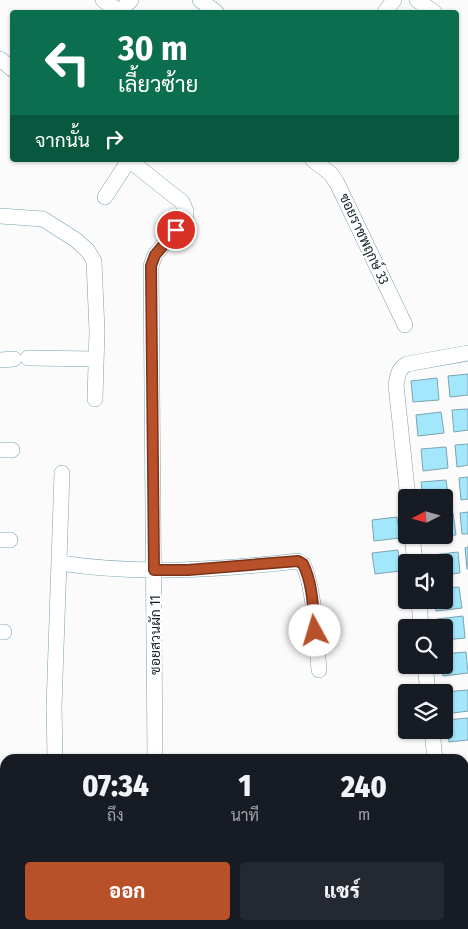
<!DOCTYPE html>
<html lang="th">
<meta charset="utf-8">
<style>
:root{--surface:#171b24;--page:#242831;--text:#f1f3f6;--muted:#9ea1a6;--accent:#b8502a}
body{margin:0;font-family:"Fira Sans Condensed",Sarabun,sans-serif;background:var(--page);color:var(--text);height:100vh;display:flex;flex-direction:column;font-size:19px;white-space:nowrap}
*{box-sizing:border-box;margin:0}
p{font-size:16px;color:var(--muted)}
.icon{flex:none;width:28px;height:28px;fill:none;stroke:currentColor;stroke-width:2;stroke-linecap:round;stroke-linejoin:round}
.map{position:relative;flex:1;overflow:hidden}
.drawer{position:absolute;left:0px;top:754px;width:469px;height:176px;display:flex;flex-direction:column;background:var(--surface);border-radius:15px 15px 0 0;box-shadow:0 1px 4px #0004}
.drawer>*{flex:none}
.top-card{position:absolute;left:10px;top:10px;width:449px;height:152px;border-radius:5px;box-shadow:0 1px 4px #0004;background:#0b6e4f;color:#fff;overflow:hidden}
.needle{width:32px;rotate:264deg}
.fabs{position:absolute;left:398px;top:489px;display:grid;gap:10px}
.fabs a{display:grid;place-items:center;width:55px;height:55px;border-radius:5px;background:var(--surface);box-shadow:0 1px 4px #0004;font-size:25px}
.pin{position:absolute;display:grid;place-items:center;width:42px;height:42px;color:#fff;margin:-21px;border:2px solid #fff;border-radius:50%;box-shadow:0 1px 5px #0007}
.me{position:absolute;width:55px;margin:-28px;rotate:354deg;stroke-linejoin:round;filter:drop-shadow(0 0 4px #0008)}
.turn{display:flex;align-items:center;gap:18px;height:105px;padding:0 25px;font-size:22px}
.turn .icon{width:65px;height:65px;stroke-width:2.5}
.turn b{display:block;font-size:35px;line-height:42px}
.then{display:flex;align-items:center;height:48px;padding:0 25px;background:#0003;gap:10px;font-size:19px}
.eta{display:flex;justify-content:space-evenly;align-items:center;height:85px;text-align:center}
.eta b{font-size:30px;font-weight:800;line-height:35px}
.action{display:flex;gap:10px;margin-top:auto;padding:10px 25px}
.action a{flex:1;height:58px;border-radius:5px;background:var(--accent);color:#fff;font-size:20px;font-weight:800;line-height:58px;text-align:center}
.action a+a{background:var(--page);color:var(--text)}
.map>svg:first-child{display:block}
.building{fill:#a3e7fc;stroke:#7aa4b2}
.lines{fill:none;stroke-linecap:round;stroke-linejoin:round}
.street-casing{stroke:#78a2b0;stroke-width:16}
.street{stroke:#fff;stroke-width:15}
.route-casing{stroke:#78341b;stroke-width:12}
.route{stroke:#b8502a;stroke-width:9}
.labels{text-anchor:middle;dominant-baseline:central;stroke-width:4.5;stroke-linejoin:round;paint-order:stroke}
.street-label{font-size:14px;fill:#15262b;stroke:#fff}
</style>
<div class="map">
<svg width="468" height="929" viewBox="0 0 468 929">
<rect width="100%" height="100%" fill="#fbfbfb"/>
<path class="building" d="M468 374V395L450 397 448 376Z
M437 378 439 400 413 402 411 381Z
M468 409V430L454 432 452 410Z
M441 412 444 433 418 436 416 415Z
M468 444V465L457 467 455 445Z
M446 447 448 468 423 471 421 449Z
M468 477V499L461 500 459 478Z
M446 480 449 501 444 502V498H423L421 482Z
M468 512V534H462L460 513Z
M453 513 456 535 430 537V535H444V514Z
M397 517 400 538 374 541 372 520Z
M468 547V569H467L465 548Z
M398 550 400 571 375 574 372 553Z
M458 552 460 573 444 575V562H433V555Z
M459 587 462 608 436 611 435 600H444V588Z
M463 616 465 638 444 640V628H438L437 619Z
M466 652 468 673 443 676 442 665H444V654Z
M468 690V711L446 714 444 692Z
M468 718V740L449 742 447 720Z"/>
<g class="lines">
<defs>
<path id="street" d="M103 0 120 12
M200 0 216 12
M417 0 434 12
M119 12 131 0
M385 12 394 0
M0 59 12 69
M129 160 182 202 186 211V217L155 255 151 266 155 759
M313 160 331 174 337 183 405 325
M105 197 129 160
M0 216 43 219 76 240 88 251 94 261 97 331 95 399
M28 358 96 359
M0 360 14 359
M0 450H12
M408 498 396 385C398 375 398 369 407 364L468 353
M412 535 415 562
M0 540H10
M60 563C139 575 219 570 298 561L303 564C315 590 316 640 319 670
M419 600 421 628
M0 632H4
M425 665 428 692
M432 730 435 759
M55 759 54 707 62 473
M464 775H468
M61 925V929
M157 925V929
M455 925 456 929"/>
</defs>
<use href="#street" class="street-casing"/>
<use href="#street" class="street"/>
</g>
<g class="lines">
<defs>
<path id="route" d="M176 230 155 255 151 266 154 570H188L298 561 303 564C313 584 313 609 315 631"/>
</defs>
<use href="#route" class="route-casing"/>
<use href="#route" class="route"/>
</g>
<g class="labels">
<g class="street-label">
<text transform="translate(364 239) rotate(65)">ซอยราชพฤกษ์ 33</text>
<text transform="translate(155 635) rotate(-90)">ซอยสวนผัก 11</text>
</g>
</g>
</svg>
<div class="fabs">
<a><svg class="needle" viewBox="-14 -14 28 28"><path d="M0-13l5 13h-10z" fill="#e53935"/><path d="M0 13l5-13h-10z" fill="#9ea1a6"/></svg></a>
<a><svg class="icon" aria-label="sound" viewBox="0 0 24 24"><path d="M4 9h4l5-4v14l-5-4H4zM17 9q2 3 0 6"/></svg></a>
<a><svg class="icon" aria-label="search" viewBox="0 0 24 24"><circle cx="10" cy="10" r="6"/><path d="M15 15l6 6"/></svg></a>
<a><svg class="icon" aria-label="layers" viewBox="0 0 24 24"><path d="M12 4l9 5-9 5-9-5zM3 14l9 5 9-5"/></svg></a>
</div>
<div class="pin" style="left:176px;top:230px;background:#d93025"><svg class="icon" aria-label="arrive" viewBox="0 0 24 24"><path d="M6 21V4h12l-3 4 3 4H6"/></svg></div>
<svg class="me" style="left:315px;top:631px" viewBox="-20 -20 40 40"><circle r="19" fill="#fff"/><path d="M0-13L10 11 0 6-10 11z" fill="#b8502a"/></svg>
<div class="top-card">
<div class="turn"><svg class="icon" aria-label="left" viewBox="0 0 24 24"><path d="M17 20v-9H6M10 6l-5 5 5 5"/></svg><div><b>30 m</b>เลี้ยวซ้าย</div></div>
<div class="then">จากนั้น<svg class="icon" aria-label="right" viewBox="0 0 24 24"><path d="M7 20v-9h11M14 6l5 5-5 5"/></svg></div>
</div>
<section class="drawer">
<div class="eta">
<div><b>07:34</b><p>ถึง</p></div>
<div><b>1</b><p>นาที</p></div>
<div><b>240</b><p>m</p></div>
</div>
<div class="action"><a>ออก</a><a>แชร์</a></div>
</section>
</div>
